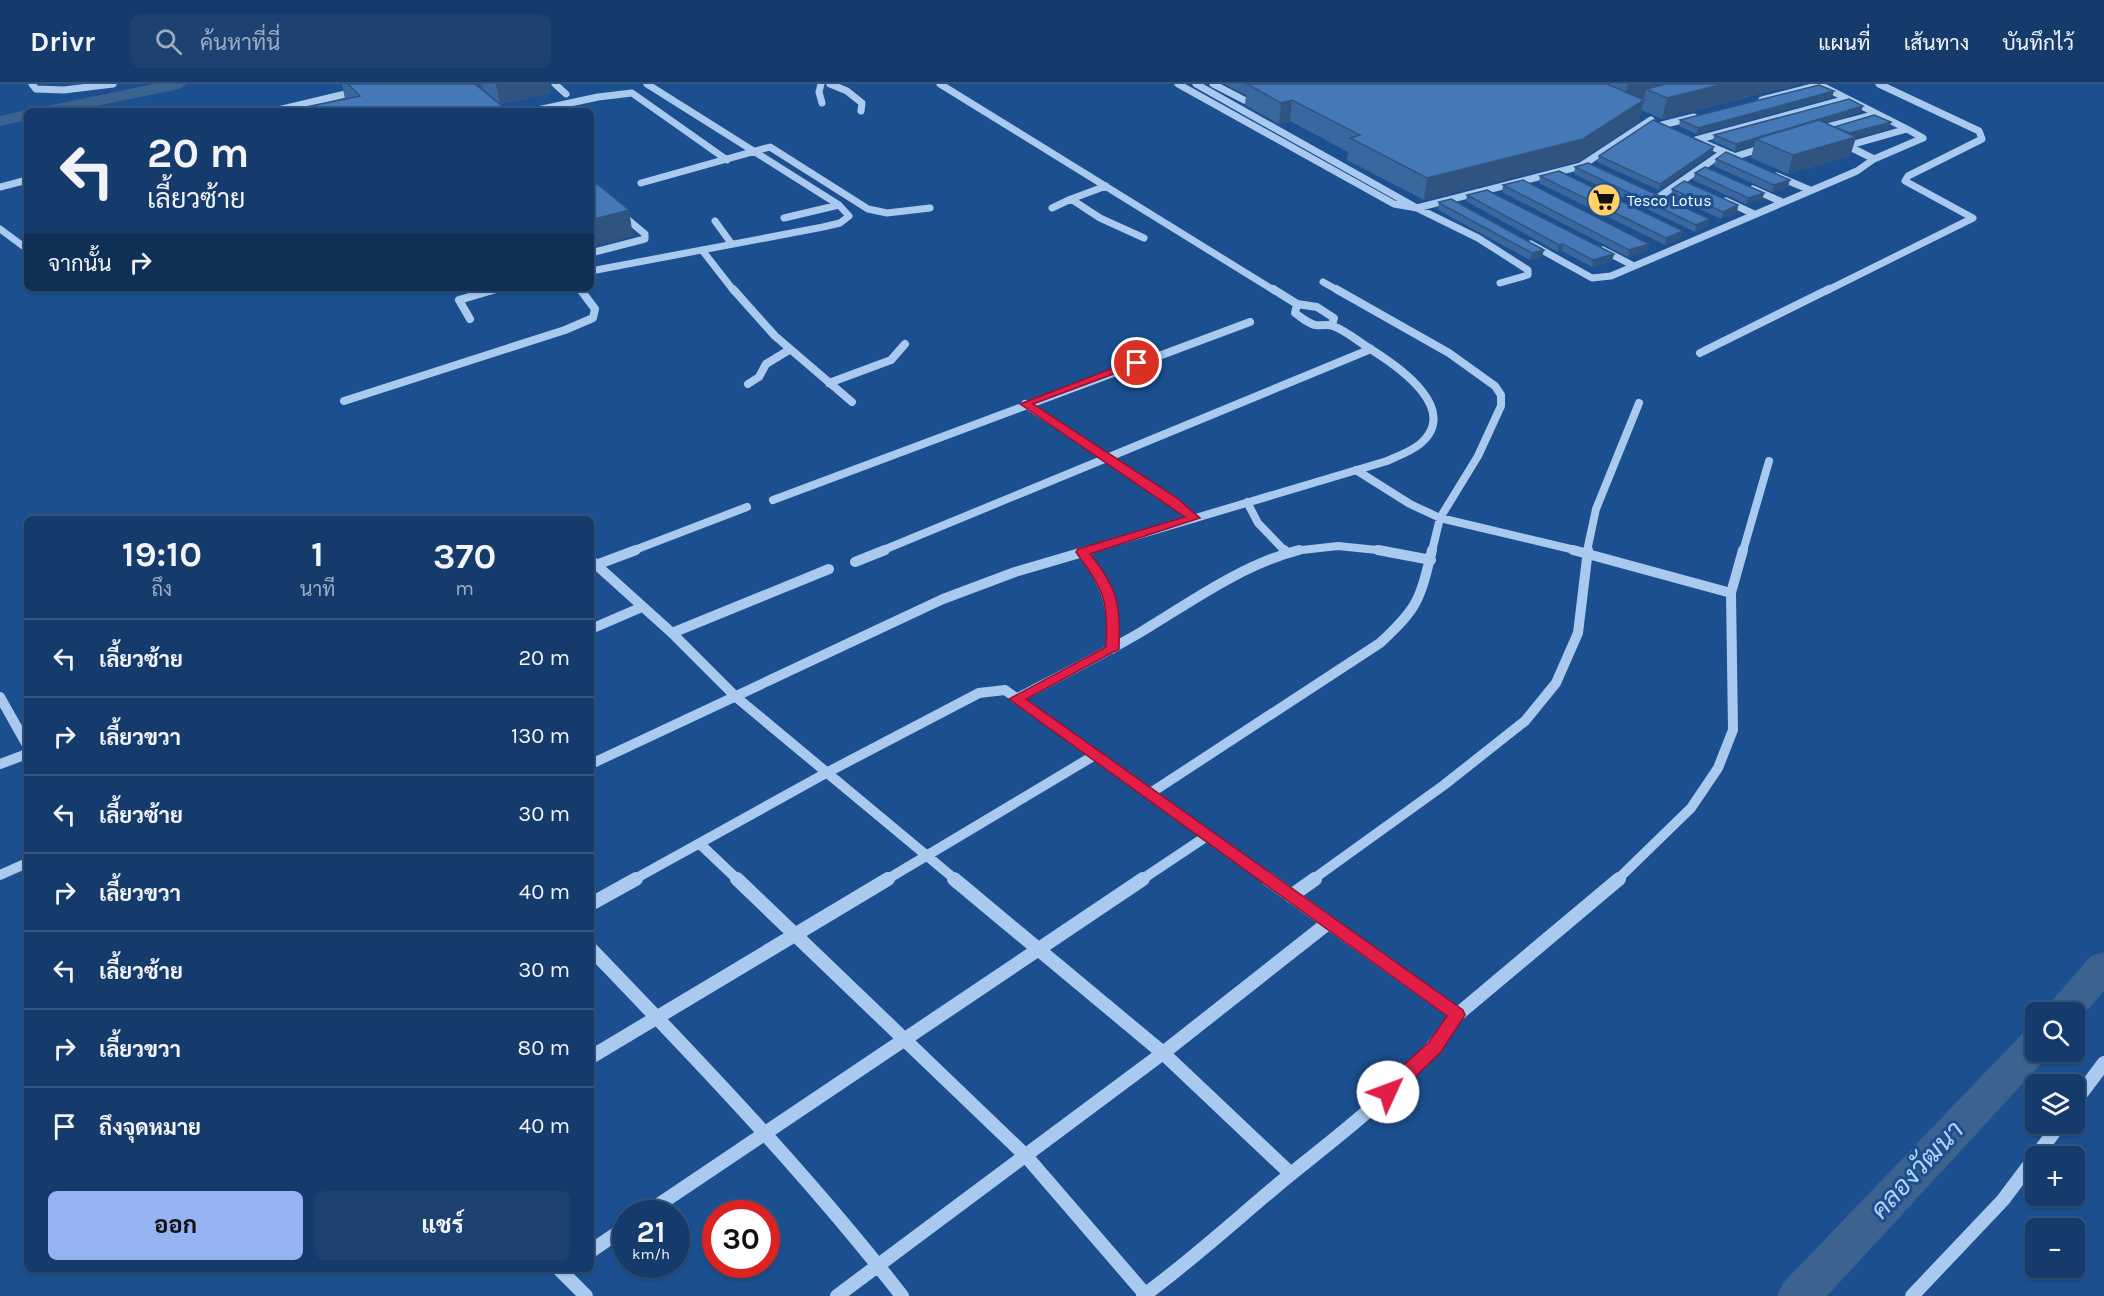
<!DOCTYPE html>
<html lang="th">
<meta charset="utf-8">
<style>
:root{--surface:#143b6b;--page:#1d4271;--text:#f1f3f6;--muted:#9dadc1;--line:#33557e;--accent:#95b2f1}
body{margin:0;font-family:Karla,Sarabun,sans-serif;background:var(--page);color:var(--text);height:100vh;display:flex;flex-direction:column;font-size:22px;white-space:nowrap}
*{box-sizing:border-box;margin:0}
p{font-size:20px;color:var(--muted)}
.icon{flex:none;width:33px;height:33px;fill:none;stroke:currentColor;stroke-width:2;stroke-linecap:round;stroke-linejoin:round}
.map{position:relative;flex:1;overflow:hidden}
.sheet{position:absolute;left:24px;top:432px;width:570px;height:756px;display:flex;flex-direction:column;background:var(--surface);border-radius:9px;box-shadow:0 2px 4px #0004,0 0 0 2px var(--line)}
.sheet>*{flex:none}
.top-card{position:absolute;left:24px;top:24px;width:570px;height:183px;border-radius:9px;box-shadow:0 2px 4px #0004,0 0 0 2px var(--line);background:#143b6b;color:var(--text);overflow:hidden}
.buttons{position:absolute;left:2025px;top:918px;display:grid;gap:12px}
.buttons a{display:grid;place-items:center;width:60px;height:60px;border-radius:9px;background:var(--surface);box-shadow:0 2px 4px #0004,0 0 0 2px var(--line);font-size:30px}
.speed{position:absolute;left:612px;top:1116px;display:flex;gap:12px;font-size:30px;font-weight:700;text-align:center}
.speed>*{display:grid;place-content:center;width:78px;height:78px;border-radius:50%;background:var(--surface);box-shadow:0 2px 4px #0004,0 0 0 2px var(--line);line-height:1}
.speed small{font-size:15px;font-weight:400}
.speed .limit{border:9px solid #d22;background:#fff;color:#111}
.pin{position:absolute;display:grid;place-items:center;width:51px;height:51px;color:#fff;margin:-26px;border:3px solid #fff;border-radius:50%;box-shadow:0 2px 6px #0007}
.me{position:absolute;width:66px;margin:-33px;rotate:47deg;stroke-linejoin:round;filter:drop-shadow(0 0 4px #0008)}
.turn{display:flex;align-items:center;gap:21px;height:126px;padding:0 24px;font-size:27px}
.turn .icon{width:78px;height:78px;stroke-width:2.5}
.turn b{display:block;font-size:42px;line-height:51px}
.then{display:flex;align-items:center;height:57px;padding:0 24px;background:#0003;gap:12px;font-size:22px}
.eta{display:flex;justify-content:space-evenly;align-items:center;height:102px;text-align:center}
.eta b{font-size:36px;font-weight:700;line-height:42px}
.action{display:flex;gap:12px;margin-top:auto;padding:12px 24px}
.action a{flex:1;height:69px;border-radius:9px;background:var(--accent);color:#111;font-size:24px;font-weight:700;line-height:69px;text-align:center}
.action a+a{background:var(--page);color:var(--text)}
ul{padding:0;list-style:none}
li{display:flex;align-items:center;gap:18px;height:78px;padding:0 24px;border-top:2px solid var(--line)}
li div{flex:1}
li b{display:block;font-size:22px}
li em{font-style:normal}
header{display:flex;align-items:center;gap:36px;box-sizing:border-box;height:84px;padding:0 30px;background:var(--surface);border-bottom:2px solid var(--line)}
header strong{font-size:28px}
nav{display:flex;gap:33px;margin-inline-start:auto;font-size:21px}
.search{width:420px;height:54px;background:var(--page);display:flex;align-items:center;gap:15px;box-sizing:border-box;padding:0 21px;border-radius:9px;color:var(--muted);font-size:22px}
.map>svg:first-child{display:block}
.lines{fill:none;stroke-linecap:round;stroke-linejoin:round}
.canal{fill:#3c6290;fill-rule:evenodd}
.minor-far3{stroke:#a9c9ee;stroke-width:7}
.minor-far2{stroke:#a9c9ee;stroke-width:8}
.minor-far1{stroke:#a9c9ee;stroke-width:10}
.minor{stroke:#a9c9ee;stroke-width:14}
.wall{fill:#3a679d}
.shaded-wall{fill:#305480}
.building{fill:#4478b7;stroke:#305480;stroke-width:1.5}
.route{fill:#e11d48;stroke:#92132f;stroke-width:1.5}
.labels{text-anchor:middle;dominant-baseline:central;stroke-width:6;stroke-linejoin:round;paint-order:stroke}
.far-poi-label{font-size:16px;fill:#fff;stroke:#1b4f8f;text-anchor:start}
.near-water-label{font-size:26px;font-style:italic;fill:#b5d3f5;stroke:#1b4f8f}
</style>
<header>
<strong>Drivr</strong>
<div class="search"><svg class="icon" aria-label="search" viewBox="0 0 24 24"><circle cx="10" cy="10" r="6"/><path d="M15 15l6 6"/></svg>ค้นหาที่นี่</div>
<nav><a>แผนที่</a><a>เส้นทาง</a><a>บันทึกไว้</a></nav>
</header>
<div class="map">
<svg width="2104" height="1212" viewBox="0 0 2104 1212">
<rect width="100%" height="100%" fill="#1b4f8f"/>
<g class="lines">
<path class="canal" d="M154 0H187L179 5 72 27H38L47 22Z
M27 26 32 27H27V36L0 42V32Z
M2104 868V907L2077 938 2074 939V928H2046L2051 918 2091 872Z
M2036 945V968H2051L2049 971 1827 1212H1777L1784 1198 2023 949Z"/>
<path class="minor-far3" d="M32 0 36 5 64 6 113 0
M555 0 566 10
M821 0 819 8 822 19
M830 0 847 7 862 19 861 27
M940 0 1275 207
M1178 0 1394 120 1417 124 1581 82 1651 36
M1196 0 1417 124 1478 154 1528 186V191L1500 199
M1213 0 1244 16
M1818 0 1907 45 1847 62
M1762 16 1820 1
M274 27 387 0
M533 27 598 13 632 9 727 76
M1662 41 1694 33
M1820 45 1877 30
M1696 56 1847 15
M1703 59 1738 74
M1734 73 1765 63
M1874 75 1923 54 1907 45
M1777 92 1810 106
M641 99 770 63 868 125 887 129 930 124
M1106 102 1071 115 1100 134 1144 154
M0 103 27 96
M1753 105 1782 118
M1659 113 1724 68
M1726 117 1754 130
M1052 124 1071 115
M784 134 839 121
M715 137 731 159
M0 145 27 165
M1531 160 1592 194 1611 192 1857 87 1874 75 1848 62
M702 166 734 207
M1603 166 1634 182
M591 169 645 155V150L621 130
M591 187 823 143 840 139 849 132 839 121 647 0
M1323 198 1339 207
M579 204 581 207
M491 207 500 204
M1826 207 1973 134 1905 97 1908 92 1982 55 1979 47 1879 0"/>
<path class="minor-far2" d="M733 205 775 252 852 318
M1273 205 1297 220 1317 223 1334 234 1332 241
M1336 205 1449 269 1495 302 1501 311V322L1478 372 1440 434 1432 467
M470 235 459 216 496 205
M1700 269 1829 205
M829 299 891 276 905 260
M748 300 759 293 766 280 789 266
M344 317 565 246 593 234 595 225 580 205
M1025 320 1173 417 1194 434
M1356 386 1410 420 1440 434 1579 467
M773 416 1250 238
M1247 418 1258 439 1285 467
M632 467 747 423
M881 467 1371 265
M1085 467 1387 377C1398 372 1410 368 1420 360 1461 326 1399 283 1372 266 1360 259 1347 247 1333 242 1327 240 1321 242 1315 241 1307 239 1301 233 1295 229L1297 220
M1293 467 1338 462 1387 467
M1587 467 1596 425 1639 319
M1743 467 1769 377"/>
<path class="minor-far1" d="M1284 466 1287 469
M1378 466 1431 476
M1573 466 1731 509
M1082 468C1108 502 1113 522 1112 565
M591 476 672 549 736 613 956 796
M855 478 885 466
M596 481 636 466
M591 545 642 523
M672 549 829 485
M0 613 27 661
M1016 615C1058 593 1100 572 1141 548 1191 518 1241 481 1299 466
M0 680 27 670
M591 680 943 515 1015 488 1090 466
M1149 710 1380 559C1418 524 1420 516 1432 466
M700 760 738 796
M0 791 27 779
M633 796 828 688 979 609 1005 606 1270 796
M886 796 1095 671
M1141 796 1207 752
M1312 796 1444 701 1525 637 1556 599 1578 549 1588 466
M1617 796 1691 724 1718 684 1733 646 1731 509 1743 466"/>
<path class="minor" d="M737 795 1026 1072 1145 1210
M954 795 1163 969 1291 1090
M1291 812 1315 795
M591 820 636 795
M591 865C697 975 809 1092 902 1212
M1457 931 1619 795
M591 973 888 795
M2074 1019 2104 979
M645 1130 1143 795
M591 1167 626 1143
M559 1185 586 1212
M837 1212 1163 969 1328 839
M1143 1212C1195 1174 1242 1130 1292 1089 1351 1042 1414 994 1457 931L1268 795
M1912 1212 2003 1116 2060 1040"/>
</g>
<path class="wall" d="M342 0H549L550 10 500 20 482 4 345 15Z
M1224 0H1799L1662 35 1641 26 1639 37 1579 77 1424 116 1347 76 1348 68 1290 37 1279 40 1245 21 1246 11Z
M1832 13 1696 50 1679 42 1680 36Z
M1861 28 1825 39 1834 43 1891 38 1889 44 1856 53 1850 72 1788 90 1751 74 1754 61 1735 67 1713 57 1714 51Z
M1712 69 1659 106 1597 78 1599 72Z
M1716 75 1788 103 1772 108 1714 82Z
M1575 83 1708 141 1695 148 1574 90Z
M1695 89 1764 109 1762 116 1746 120 1693 96Z
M1540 92 1683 147 1681 154 1665 161 1539 99Z
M1503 101 1649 160 1647 167 1628 173 1502 108Z
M1672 105 1738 121 1737 128 1721 135 1671 112Z
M1467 111 1614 170 1612 177 1592 183 1562 167 1558 168 1466 117Z
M1439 118 1542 173 1530 176 1438 126Z"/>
<path class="shaded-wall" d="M475 0H482L486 22Z
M496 0H549L550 10 500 20Z
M1628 0H1701L1646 5 1644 14 1624 18Z
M1723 0H1799L1662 35 1667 14Z
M1834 7 1832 13 1696 50 1698 44Z
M1292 16 1290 37 1279 40 1281 19Z
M1644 16 1639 37 1579 77 1424 116 1427 94Z
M1863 22 1861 28 1763 58 1756 55 1754 61 1735 67 1736 60Z
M1891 38 1889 44 1848 56 1850 49Z
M1856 53 1850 72 1788 90 1793 71Z
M1714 63 1712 69 1659 106 1660 100Z
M1790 96 1788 103 1772 108 1774 101Z
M1764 109 1762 116 1746 120 1748 114Z
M1738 121 1737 128 1721 135 1723 128Z
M629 126 633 152 591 163V136Z
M1710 135 1708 141 1695 148 1696 141Z
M1683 147 1681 154 1665 161 1666 154Z
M1563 160 1562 167 1558 168 1559 161Z
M1649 160 1647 167 1628 173 1629 166Z
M1544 166 1542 173 1530 176 1532 169Z
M1614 170 1612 177 1592 183 1593 176Z"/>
<path class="building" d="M348 0H476H475L508 27H286L360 12Z
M1247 0H1607L1644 16 1583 55 1427 94 1350 54 1360 51 1292 16 1281 19Z
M1666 0H1723L1667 14 1646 5Z
M1819 1 1834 7 1698 44 1680 36Z
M1849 15 1863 22 1736 60 1714 51Z
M1874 31 1891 38 1850 49 1834 43Z
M1653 36 1714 63 1660 100 1599 72Z
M1819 36 1856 53 1793 71 1756 55Z
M1726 68 1790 96 1774 101 1716 75Z
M1588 79 1710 135 1696 141 1575 83Z
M1705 83 1764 109 1748 114 1695 89Z
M1559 87 1683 147 1666 154 1540 92Z
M591 95 629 126 591 136Z
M1523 96 1649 160 1629 166 1503 101Z
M1684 97 1738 121 1723 128 1672 105Z
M1487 106 1614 170 1593 176 1563 160 1559 161 1467 111Z
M1451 115 1544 166 1532 169 1439 119H1441L1439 118Z"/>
<path class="route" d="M1134 276 1143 279 1033 320 1177 414 1200 434 1090 470C1119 506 1120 520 1119 565L1026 615 1463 926 1465 931 1441 968 1394 1013H1381L1379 1008 1381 1002 1429 958 1447 932 1009 615 1106 563C1108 514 1104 507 1076 468L1078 465 1185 433 1020 320Z"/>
<defs>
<symbol id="supermarket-disc" viewBox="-11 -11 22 22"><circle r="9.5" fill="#ffd166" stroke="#1b4f8f"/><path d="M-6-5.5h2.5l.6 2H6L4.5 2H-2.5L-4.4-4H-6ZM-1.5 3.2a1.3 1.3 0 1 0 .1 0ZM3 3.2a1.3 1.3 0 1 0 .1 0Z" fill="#111"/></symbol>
</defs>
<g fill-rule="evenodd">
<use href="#supermarket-disc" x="1585" y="97" width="38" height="38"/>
</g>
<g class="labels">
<g class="far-poi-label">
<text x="1627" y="116">Tesco Lotus</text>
</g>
<g class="near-water-label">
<text transform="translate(1917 1086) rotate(-47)">คลองวัฒนา</text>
</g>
</g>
</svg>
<div class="buttons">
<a><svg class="icon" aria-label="search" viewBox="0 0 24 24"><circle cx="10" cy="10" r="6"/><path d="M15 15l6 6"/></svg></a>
<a><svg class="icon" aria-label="layers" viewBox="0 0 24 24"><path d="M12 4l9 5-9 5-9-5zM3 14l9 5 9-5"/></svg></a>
<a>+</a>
<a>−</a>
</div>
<div class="speed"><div>21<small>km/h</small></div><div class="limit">30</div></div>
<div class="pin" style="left:1137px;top:279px;background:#d93025"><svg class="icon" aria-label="arrive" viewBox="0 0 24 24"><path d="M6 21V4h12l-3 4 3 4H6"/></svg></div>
<svg class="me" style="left:1388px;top:1008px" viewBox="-20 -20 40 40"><circle r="19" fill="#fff"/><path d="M0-13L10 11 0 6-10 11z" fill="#e11d48"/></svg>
<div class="top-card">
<div class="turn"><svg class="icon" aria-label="left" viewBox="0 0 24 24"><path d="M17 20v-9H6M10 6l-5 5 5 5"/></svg><div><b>20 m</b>เลี้ยวซ้าย</div></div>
<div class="then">จากนั้น<svg class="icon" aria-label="right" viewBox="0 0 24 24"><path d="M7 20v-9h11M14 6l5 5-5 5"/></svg></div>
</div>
<section class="sheet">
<div class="eta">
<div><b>19:10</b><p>ถึง</p></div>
<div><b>1</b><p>นาที</p></div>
<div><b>370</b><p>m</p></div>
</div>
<ul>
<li><svg class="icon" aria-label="left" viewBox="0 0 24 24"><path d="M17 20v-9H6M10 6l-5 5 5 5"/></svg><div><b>เลี้ยวซ้าย</b></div><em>20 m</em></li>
<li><svg class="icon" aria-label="right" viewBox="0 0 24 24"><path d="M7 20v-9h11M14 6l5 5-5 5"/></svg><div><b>เลี้ยวขวา</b></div><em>130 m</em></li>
<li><svg class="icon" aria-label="left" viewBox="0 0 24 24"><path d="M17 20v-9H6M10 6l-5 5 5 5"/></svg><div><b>เลี้ยวซ้าย</b></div><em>30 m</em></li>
<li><svg class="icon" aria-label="right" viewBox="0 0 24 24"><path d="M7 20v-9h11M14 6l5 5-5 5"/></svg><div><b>เลี้ยวขวา</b></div><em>40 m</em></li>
<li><svg class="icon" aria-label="left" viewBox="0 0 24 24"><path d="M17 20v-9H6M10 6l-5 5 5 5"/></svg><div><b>เลี้ยวซ้าย</b></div><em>30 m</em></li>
<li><svg class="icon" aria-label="right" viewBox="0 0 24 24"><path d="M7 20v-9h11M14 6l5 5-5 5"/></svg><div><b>เลี้ยวขวา</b></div><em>80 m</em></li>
<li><svg class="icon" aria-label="arrive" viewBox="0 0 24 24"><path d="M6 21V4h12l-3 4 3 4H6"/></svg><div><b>ถึงจุดหมาย</b></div><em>40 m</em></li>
</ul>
<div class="action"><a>ออก</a><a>แชร์</a></div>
</section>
</div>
